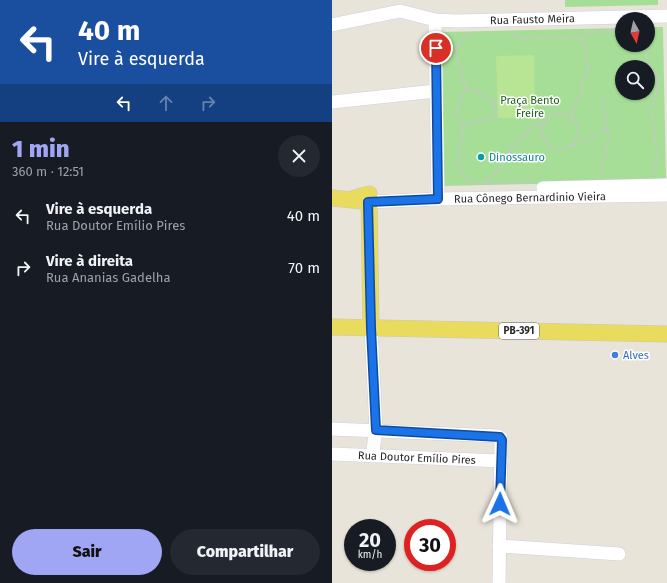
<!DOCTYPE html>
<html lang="pt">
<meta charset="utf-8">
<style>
:root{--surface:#171b24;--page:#242831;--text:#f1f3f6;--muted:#9ea1a6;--accent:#a0a6f3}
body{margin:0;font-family:"Fira Sans",sans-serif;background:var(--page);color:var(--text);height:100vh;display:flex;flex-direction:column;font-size:15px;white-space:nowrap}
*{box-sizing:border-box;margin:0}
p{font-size:13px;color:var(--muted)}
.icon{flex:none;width:22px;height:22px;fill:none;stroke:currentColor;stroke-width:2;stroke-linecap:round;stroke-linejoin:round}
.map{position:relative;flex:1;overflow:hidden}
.details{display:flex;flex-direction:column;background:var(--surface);width:332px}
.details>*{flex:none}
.banner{background:#1a4fa0;color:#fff;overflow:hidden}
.needle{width:26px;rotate:172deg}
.controls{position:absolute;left:283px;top:12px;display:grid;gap:8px}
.controls a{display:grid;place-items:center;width:40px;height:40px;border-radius:50%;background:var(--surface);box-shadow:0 1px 3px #0004;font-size:20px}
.speed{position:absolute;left:12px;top:519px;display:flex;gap:8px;font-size:20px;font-weight:700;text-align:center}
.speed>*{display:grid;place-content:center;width:52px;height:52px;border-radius:50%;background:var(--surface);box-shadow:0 1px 3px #0004;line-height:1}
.speed small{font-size:10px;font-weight:400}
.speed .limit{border:6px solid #d22;background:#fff;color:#111}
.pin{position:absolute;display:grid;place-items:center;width:34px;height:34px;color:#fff;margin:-17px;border:2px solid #fff;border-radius:50%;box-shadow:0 1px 4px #0007}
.me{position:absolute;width:44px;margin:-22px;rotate:1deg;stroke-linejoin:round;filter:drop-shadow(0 0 3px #0008)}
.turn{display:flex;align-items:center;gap:14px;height:84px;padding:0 12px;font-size:18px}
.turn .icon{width:52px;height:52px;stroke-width:2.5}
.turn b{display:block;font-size:28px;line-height:34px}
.lanes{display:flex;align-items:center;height:38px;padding:0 12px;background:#0003;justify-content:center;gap:20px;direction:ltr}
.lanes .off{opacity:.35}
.round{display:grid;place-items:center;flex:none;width:42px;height:42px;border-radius:21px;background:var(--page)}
.overview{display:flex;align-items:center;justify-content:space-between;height:68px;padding:0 12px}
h1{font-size:24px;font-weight:800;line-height:30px;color:var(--accent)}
.primary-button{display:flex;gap:8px;margin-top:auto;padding:8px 12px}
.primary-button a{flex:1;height:46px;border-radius:24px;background:var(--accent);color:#111;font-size:16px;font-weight:800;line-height:46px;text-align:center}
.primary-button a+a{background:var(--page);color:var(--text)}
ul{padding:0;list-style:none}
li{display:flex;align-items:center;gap:12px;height:52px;padding:0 12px}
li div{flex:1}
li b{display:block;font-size:15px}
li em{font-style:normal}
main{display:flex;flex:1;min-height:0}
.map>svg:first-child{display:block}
.green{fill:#a6de97;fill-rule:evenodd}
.pitch{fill:#b7e593}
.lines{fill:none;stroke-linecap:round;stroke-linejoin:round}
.minor-casing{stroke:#cecfe0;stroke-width:14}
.major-casing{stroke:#c7c7c7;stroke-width:17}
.path{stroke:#c7c7c7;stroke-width:2;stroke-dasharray:3 2;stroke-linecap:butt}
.minor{stroke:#fff;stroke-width:13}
.major{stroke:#e9db5e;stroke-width:16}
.route-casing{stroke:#114b97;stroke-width:10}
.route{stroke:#1a73e8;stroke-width:7}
.culture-dot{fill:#0f9aa8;stroke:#fff;stroke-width:1.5}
.shop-dot{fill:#3f7fe0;stroke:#fff;stroke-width:1.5}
.labels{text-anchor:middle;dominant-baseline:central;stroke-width:3;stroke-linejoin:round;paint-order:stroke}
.shield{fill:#fff;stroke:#686868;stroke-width:1}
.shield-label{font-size:10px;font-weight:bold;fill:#272727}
.street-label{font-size:11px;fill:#272727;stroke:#fff}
.park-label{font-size:11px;fill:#215f1c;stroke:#fff}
.culture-label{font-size:11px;fill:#0d838f;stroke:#fff;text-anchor:start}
.shop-label{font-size:11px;fill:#366cbe;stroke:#fff;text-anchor:start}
</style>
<main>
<section class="details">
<div class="banner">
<div class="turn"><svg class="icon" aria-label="left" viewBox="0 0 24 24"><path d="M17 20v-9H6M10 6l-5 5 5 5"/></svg><div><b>40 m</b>Vire à esquerda</div></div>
<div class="lanes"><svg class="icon" aria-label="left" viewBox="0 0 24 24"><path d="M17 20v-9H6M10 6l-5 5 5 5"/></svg><svg class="icon off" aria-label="ahead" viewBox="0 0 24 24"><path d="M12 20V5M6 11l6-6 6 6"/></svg><svg class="icon off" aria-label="right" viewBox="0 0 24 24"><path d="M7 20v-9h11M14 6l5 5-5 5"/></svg></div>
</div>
<div class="overview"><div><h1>1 min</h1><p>360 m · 12:51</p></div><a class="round"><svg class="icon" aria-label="close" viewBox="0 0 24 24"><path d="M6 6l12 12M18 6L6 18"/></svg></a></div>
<ul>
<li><svg class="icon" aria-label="left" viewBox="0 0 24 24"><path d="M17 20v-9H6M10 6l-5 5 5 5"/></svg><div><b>Vire à esquerda</b><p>Rua Doutor Emílio Pires</p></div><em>40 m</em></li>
<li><svg class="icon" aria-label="right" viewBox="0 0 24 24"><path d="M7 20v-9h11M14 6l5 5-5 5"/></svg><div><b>Vire à direita</b><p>Rua Ananias Gadelha</p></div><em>70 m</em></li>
</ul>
<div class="primary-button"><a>Sair</a><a>Compartilhar</a></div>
</section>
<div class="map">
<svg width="335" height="583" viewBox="0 0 335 583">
<rect width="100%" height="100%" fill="#e9e4d9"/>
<path class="green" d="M233 0H326V5L233 7Z
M316 27H331L334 181 112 186 109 32 290 28V45H316ZM290 67H316V93H290Z"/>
<path class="pitch" d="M202 55 203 118H166L164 56Z"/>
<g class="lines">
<defs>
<g id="minor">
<path d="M103 20 106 199"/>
<path id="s1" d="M0 25 68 11 103 20 124 21 335 16"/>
<path d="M0 102 104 91"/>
<path d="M211 188 335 185"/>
<path id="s2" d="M36 202 106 199 335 195"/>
<path d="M39 328 44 430 40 456"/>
<path d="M0 429 166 436 169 438 167 583"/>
<path id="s3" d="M0 454 169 461"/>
<path d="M167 546 287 554"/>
</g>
<path id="major" d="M0 198 30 201
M20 199 37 194 39 328
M0 327 335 334"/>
</defs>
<use href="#minor" class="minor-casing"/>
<use href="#major" class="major-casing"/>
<path class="path" d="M180 33 186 38H251L259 32 290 31
M135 34C114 49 132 69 133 88 133 95 126 101 126 107 125 115 129 121 130 128 131 144 118 170 137 180 147 186 187 181 201 181
M313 45 316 62 325 77 326 92 319 109 324 146 325 158 322 173
M210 132a18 18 0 1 1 36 0a18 18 0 1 1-36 0Z
M241 118V109L250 94V84L253 77 257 71 251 38
M130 128 138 123 164 118 163 102 141 91 133 89
M241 146C254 142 264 135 275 129
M177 153V142
M175 158C186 140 195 130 214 121
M269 174 277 139 271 98
M153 182 165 173 176 157"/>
<use href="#minor" class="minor"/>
<use href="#major" class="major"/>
</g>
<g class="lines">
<defs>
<path id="route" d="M104 48 106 199 36 202 39 328 44 430 168 437 170 440 168 504"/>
</defs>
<use href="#route" class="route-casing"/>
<use href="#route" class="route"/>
</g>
<circle class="culture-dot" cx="149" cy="157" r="4"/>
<circle class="shop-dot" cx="283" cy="355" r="4"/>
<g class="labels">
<rect class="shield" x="167" y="323" width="40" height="16" rx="3"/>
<g class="shield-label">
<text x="187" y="331">PB-391</text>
</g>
<g class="street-label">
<text stroke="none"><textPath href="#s1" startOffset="203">Rua Fausto Meira</textPath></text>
<text stroke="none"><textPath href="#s2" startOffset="162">Rua Cônego Bernardinio Vieira</textPath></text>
<text stroke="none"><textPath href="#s3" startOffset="85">Rua Doutor Emílio Pires</textPath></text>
</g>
<g class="park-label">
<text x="198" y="100">Praça Bento<tspan x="198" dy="13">Freire</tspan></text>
</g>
<g class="culture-label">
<text x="157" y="157">Dinossauro</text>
</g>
<g class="shop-label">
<text x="291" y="355">Alves</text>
</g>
</g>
</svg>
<div class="controls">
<a><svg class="needle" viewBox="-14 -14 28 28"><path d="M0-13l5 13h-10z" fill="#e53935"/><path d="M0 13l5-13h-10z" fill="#9ea1a6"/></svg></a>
<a><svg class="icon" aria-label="search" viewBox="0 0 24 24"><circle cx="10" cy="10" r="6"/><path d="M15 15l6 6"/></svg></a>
</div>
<div class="speed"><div>20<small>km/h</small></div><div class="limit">30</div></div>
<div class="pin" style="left:104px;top:48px;background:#d93025"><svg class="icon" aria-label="arrive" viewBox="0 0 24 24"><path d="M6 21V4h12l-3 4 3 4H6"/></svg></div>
<svg class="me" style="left:168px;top:504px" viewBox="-20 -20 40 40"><path d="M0-17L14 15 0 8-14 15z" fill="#1a73e8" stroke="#fff" stroke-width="4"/></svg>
</div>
</main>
